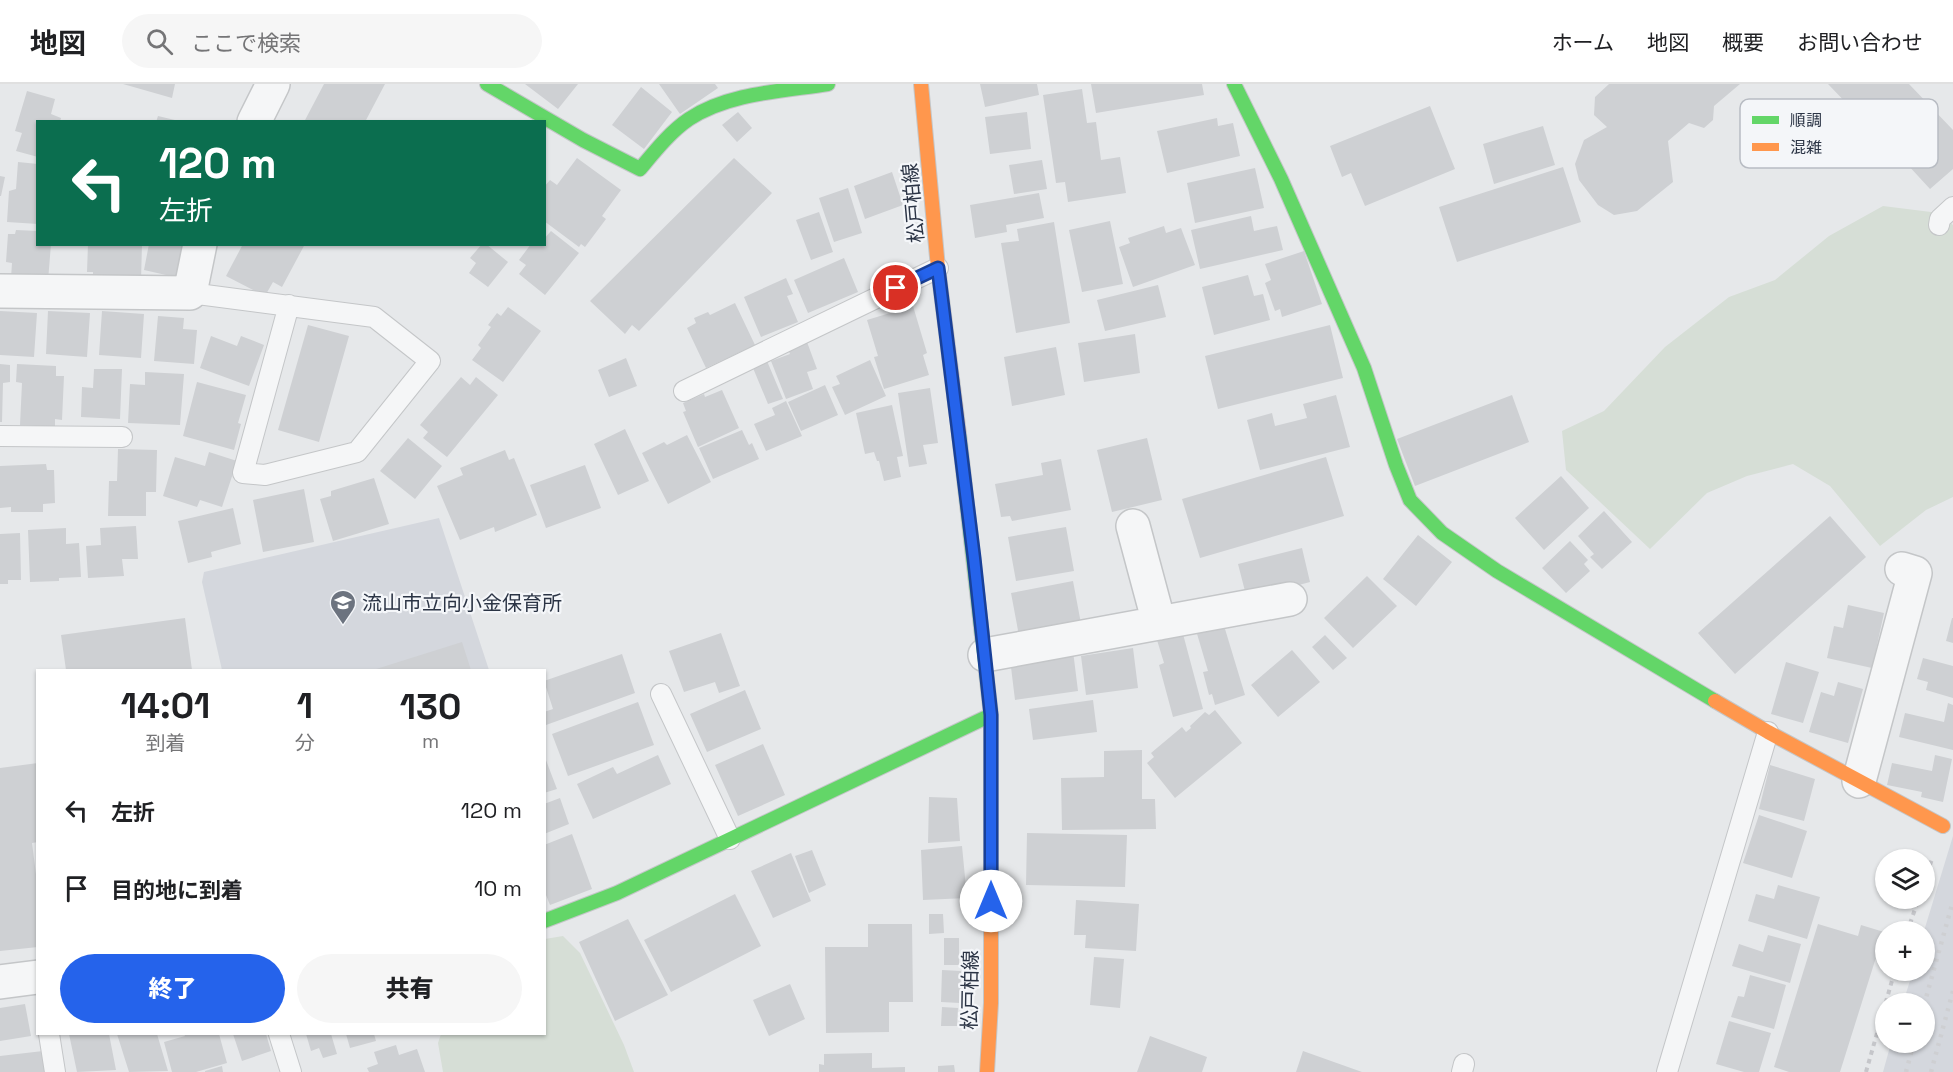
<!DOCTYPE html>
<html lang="ja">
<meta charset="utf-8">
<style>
:root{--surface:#fff;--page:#f6f6f6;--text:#202124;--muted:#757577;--line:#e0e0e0;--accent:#2563eb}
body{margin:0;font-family:"Space Grotesk","Noto Sans JP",sans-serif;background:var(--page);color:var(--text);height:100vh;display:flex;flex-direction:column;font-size:22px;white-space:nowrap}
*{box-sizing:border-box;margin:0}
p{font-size:20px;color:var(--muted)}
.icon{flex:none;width:33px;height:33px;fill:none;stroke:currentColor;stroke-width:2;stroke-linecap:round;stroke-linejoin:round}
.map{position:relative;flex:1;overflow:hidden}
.details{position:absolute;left:36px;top:585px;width:510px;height:366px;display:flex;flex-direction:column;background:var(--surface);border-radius:0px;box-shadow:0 2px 4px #0004}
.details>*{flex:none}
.top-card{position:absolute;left:36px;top:36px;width:510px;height:126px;border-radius:0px;box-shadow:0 2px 4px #0004;background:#0b6e4f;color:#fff;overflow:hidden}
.controls{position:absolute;left:1875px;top:765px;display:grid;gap:12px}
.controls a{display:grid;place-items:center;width:60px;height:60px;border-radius:50%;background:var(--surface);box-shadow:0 2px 4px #0004;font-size:30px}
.pin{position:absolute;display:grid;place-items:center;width:51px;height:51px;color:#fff;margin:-26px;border:3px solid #fff;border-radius:50%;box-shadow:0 2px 6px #0007}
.me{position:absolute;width:66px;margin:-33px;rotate:0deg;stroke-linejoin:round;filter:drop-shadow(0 0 4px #0008)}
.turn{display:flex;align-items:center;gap:21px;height:126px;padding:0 24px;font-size:27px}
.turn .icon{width:78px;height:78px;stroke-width:2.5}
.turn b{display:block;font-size:42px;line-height:51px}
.eta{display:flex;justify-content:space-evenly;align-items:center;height:102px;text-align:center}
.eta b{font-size:36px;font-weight:800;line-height:42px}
.action{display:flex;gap:12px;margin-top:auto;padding:12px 24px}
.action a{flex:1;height:69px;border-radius:36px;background:var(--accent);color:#fff;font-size:24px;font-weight:800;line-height:69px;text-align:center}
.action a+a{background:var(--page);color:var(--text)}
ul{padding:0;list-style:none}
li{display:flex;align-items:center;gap:18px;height:78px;padding:0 24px}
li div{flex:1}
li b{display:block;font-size:22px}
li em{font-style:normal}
header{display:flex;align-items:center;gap:36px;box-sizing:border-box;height:84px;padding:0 30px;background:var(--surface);border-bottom:2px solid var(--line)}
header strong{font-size:28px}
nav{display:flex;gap:33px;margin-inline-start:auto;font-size:21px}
.search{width:420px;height:54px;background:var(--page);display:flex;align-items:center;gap:15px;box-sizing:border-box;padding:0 21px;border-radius:33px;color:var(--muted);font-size:22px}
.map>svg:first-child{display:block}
.built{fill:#d4d7dd}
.green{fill:#d6ded6}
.building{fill:#ced0d3}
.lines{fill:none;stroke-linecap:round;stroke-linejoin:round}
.lane-casing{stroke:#c4c6c8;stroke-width:22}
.street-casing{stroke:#c4c6c8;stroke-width:36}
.fast-casing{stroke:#c4c6c8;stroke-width:16}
.slow-casing{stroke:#c4c6c8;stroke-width:16}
.path{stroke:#c5c6ca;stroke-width:4;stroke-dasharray:4.5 4.5;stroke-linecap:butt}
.lane{stroke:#f5f6f7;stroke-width:20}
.street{stroke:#f5f6f7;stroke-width:33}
.fast{stroke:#63d668;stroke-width:14}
.slow{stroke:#ff974d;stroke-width:14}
.rail{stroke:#cecfd2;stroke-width:4.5;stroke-dasharray:3 6;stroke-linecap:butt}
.route-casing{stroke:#184099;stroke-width:15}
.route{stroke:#2563eb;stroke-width:10}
.labels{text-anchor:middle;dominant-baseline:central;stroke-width:4.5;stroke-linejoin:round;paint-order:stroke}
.street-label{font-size:20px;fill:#2b3445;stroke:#f4f6f9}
.poi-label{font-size:20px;fill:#2b3445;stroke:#f4f6f9;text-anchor:start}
.key{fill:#f4f6f9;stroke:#b8bcc3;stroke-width:1.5}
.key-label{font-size:16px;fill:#2b3445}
</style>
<header>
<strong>地図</strong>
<div class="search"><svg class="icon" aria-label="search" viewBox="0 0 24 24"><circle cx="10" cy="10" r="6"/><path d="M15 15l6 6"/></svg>ここで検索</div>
<nav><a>ホーム</a><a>地図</a><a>概要</a><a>お問い合わせ</a></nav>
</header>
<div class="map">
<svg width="1953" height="988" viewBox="0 0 1953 988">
<rect width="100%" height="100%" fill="#e6e8ea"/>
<path class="built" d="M439 434 489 586H222L202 498 204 488Z
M1953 752V988H1883L1891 959 1924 958V920L1903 919 1913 887 1924 886V847Z"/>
<path class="green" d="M1883 122 1939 129 1953 141V413L1926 426 1880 462 1830 402 1793 380 1747 392 1707 409 1650 465 1566 386 1562 347 1604 327 1665 263 1729 213 1775 196 1829 152Z
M563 852 580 869 624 961 634 988H443L438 959 441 950H544L545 855Z"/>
<path class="building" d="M123 0H175L172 14Z
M324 0H385L365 38H304Z
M525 0H578L558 25Z
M659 0H715L718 4 680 30Z
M980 0H1037L1039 11 985 23Z
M1091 0H1202L1204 11 1096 29Z
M1609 0H1740L1714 22 1713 36 1704 44 1689 39 1668 57 1673 98 1637 127 1614 131 1598 121 1579 96 1575 80 1584 56 1607 43 1594 31 1595 13Z
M1828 0H1909L1953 46V85L1930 105 1872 42 1849 52 1841 50V40L1852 25Z
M641 3 672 28 644 65 612 41Z
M1082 5 1087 39 1096 38 1101 76 1120 73 1126 109 1068 118 1065 98 1056 99 1043 11Z
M27 7 55 15 51 30 61 34 60 38H38V73L16 67 22 49 15 47Z
M1430 22 1455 85 1365 122 1351 89 1342 93 1330 62Z
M738 28 752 44 737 58 722 41Z
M1027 28 1031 65 990 70 985 33Z
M158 32 179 37V38H156Z
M1217 34 1218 42 1233 39 1240 72 1167 89 1157 47Z
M1543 42 1555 81 1494 100 1483 60Z
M577 74 621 106 602 132 606 135 585 163 581 160 579 163 544 137V103L550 96 557 101Z
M734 74 772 109 639 247 632 241 625 250 590 217Z
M1042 76 1047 105 1014 110 1009 81Z
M18 78 38 80V140L7 138 9 107 16 105Z
M1563 83 1581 138 1457 178 1439 123Z
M1255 84 1264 124 1195 139 1187 99Z
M892 88 903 121 865 135 854 102Z
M0 92 5 93 1 112H0Z
M848 104 862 149 834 158 819 114Z
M1039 109 1044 134 1006 141 1007 148 975 154 970 121Z
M819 128 833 168 811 176 796 136Z
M1251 132 1254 147 1277 142 1283 166 1200 185 1191 146Z
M1110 137 1123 200 1082 208 1069 146Z
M1054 138 1070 239 1016 249 1001 159 1019 157 1017 145Z
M1164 142 1166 149 1181 144 1195 181 1133 203 1119 163 1130 159 1128 154Z
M16 146 38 147V160H51L48 197 11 194 12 179 6 178 8 150H15Z
M551 147 579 169 545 211 519 190 526 181 519 176 531 160H544V155Z
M88 160H142L141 197H93V188H87Z
M149 160H196L188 196 144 186Z
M243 160H305L282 203 273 198 265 212 226 192Z
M482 160H486L508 178 488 203 469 189 476 179 470 174Z
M1304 167 1322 220 1282 233 1280 225 1275 227 1265 199 1271 196 1265 180Z
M844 174 858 208 808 229 794 196Z
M1248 191 1254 212 1263 210 1270 236 1214 251 1202 203Z
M786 194 793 210 787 212 798 238 761 253 744 213Z
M1158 201 1166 233 1105 247 1097 216Z
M735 219 755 261 706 284 687 244 696 239 694 234 708 228 710 231Z
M913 222 927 269 923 271 929 291 884 305 874 273 878 272 867 236Z
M508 223 541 247 503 298 472 276 481 264 478 261 491 243 488 241 497 229 501 232Z
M0 227 37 229 34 273 0 271Z
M48 227 90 229 87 273 46 270Z
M102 227 144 230 141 274 99 271Z
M158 232 184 234 183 245 197 246 194 280 154 277Z
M308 241 349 252 319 358 278 346Z
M1330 241 1343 294 1218 325 1205 272Z
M1135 250 1140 289 1084 298 1078 259Z
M211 252 237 262 241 252 264 261 249 302 200 284Z
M807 258 817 285 807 288 813 305 786 315 771 277 790 270 788 265Z
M1056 263 1065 311 1012 322 1004 273Z
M626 274 637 302 609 313 598 286Z
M870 276 886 312 845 331 832 303 840 300 836 292Z
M767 277 783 315 768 320 753 284Z
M0 280 10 281V298L3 299 2 338H0Z
M17 280 56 282V292H64L62 336 55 335V343L20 341 22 299 16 298Z
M94 285H122L120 335 81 333 82 303 93 304Z
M145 288 184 290 180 341 128 339 130 300 145 301Z
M461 293 470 301 476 293 498 311 447 373 423 354 428 348 420 341Z
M197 298 246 311 238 339 241 340 234 366 183 352Z
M825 301 838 331 801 347 788 318Z
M930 304 938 359 923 361 927 380 909 383 898 309Z
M722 306 739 344 698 363 683 328 686 327 683 319 704 310 705 313Z
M1336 311 1350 363 1260 386 1247 336 1272 329 1275 342 1307 334 1303 320Z
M1512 311 1529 358 1415 402 1397 355Z
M786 317 802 352 766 367 754 340 775 331 772 324Z
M892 321 903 372 897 373 901 393 884 397 879 377H877L874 368 865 370 856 329Z
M625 345 649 397 618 411 594 360Z
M742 346 749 361 752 359 759 375 713 395 699 364Z
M687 351 711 398 668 420 642 369 664 358 667 361Z
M408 354 442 382 415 415 380 387Z
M1147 354 1162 416 1112 428 1097 366Z
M118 365 157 366 156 408H146V432H108L109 397H117Z
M505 366 509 376 514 374 537 431 495 448 494 443 460 456 437 402 463 391 460 384Z
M209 368 237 377 222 423 200 416 197 423 163 412 175 373 205 382Z
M1326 373 1344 432 1200 474 1182 415Z
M1061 375 1071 426 1012 437 1010 432 1001 433 995 400 1043 391 1041 379Z
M46 380 47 386H54L55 419 43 420V428H11V423L0 424V382Z
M585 381 601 424 546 444 530 401Z
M1561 392 1589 424 1544 466 1515 434Z
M374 394 389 440 333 457 320 415 331 412V407Z
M304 405 314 458 263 468 253 416Z
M233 424 241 460 211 468 212 473 188 479 178 437Z
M1604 427 1632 458 1602 485 1590 473 1594 470 1578 452Z
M1830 432 1866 473 1735 590 1698 549Z
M136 442 138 475H122L124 492 88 494 86 462 101 461 100 444Z
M1066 443 1074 487 1016 497 1008 453Z
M66 444V460L79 459 81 493 59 494V497L30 498 28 446Z
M20 449 21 496H8V500H0V450Z
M1418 451 1452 478 1416 522 1383 495Z
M1570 457 1588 476 1584 480 1590 487 1566 509 1542 484Z
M1302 464 1310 498 1247 515 1238 480Z
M1367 492 1397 522 1353 564 1324 534Z
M1073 497 1082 545 1020 557 1011 509Z
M1848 521 1884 529 1872 584 1827 574 1834 542 1843 544Z
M185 534 192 586H66L61 551Z
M1952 534H1953V559L1946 557Z
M1222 535 1245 611 1215 621 1212 610 1209 611 1203 588 1208 587 1195 543Z
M721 549 740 602 719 609 715 598 684 608 669 567Z
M1183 550 1203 625 1173 633 1159 581 1164 579 1157 556Z
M1325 551 1347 574 1333 586 1312 563Z
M462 558 471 586H373Z
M1133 564 1138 604 1086 611 1081 572Z
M1292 566 1320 598 1278 633 1251 601Z
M1073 567 1078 607 1015 616 1010 575Z
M622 570 635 609 546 641 544 628 553 625 544 597Z
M1923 574 1953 582V614L1926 606 1928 598 1917 595Z
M1786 578 1819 588 1803 639 1771 630Z
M1838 598 1863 605 1848 659 1809 648 1821 608 1834 612Z
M745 606 761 645 707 668 690 630Z
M1093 616 1097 648 1033 656 1029 625Z
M638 618 654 661 568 692 552 650Z
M1948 619 1953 621V666L1899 653 1905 629 1944 638Z
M1215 626 1242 659 1175 714 1147 679 1154 673 1151 669 1182 643 1186 648 1191 644 1190 642 1205 628 1209 631Z
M763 660 785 711 738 732 715 681Z
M1142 666V715H1155L1156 745 1062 746 1061 694 1104 693V667Z
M544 671 557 705 544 709Z
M658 671 671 700 593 735 577 700 613 683 617 690Z
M1935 671 1952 675 1943 718 1921 713 1922 708 1887 701 1892 679 1932 687Z
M38 679V758L32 759 38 806V863L0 867V684Z
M1770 681 1815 695 1804 737 1759 725Z
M929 713 957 714 960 757 928 759Z
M560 714 569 740 544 750V720Z
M1759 731 1807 747 1792 794 1743 779Z
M1027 749 1127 751 1125 803 1026 801Z
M572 750 592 805 550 821 544 806V761Z
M962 762 967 814 923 816 921 766Z
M812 766 826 801 809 809 795 772Z
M791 769 811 817 773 834 751 787Z
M1778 801 1820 813 1807 855 1748 837 1756 810 1774 815Z
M735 810 761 862 671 908 644 856Z
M1076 816 1139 820 1136 867 1085 864 1086 851H1074Z
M929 830H943L944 849 929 850Z
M628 835 668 911 615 937 579 858Z
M868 840H912L913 918H889V948L826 949 825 863H868Z
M1818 840 1858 852 1861 841 1884 848 1840 988H1789L1774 983Z
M1768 851 1801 860 1790 899 1732 882 1739 860 1763 868Z
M944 854H959V881H944Z
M1094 873 1124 875 1120 924 1090 921Z
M942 886 961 887 960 919 941 918Z
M1750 891 1786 901 1774 945 1731 933 1738 912 1744 913Z
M790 900 805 935 769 952 753 916Z
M25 920 31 952 0 957V924Z
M942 923 958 924 957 942H941Z
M1729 937 1771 949 1759 988H1744L1716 980Z
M69 950H109L116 986 77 988Z
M117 950H157L168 987 129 988Z
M184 950H219L227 979 196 988H172L164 958 185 952Z
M233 950H266L271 967 242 977Z
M306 950H331L337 970 323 974 319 964 311 967Z
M346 950H374L376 957 350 964Z
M1150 952 1207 973 1202 988H1137Z
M396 961 399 971 417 965 425 988H369L367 984 378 980 374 968Z
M43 967 46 988H0V972Z
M1303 967 1362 988H1296Z
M872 969V984L905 983V988H819V980L824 981V970Z
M954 981 955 988H938V982Z
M222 982 223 988H205V987Z"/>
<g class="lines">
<defs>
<path id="lane" d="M1939 141 1940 135 1953 123
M190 209 374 233 430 277 357 368 265 391 243 389 289 221
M684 307 938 184
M0 352 122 353
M661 610 730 755
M49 950 55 988
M279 950 291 988
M1462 988 1464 980
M1667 988 1768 648"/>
<path id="street" d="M254 38 273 0
M0 207 190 209 200 160
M1133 442 1159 539
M985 571 1290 515
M1859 697 1915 489 1902 485
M0 898 38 893"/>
<path id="fast" d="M487 0 583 56 640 85C655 67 670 48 689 35 728 9 783 7 828 0
M1234 0 1281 95 1364 284 1396 381 1410 416 1442 449 1497 487 1715 617
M959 350 991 631V846
M544 837 617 809 991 631"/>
<path id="slow" d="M921 0 938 184 959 350
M1715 617 1768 648 1943 742
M987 988 991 919V846"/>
</defs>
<use href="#lane" class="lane-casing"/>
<use href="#street" class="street-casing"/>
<use href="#fast" class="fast-casing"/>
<use href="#slow" class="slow-casing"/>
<path class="path" d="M1924 798 1932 775
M1907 848 1919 814
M1866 988 1895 886"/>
<use href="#lane" class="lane"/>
<use href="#street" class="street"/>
<use href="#fast" class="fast"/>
<use href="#slow" class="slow"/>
<path class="rail" d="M1924 921 1953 817
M1906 988 1914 958
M1931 988 1953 907"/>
</g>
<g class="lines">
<defs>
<path id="route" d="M896 204 938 184 974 474 991 631V817"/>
</defs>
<use href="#route" class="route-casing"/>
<use href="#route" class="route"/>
</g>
<defs>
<symbol id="school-pin" viewBox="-11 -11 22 30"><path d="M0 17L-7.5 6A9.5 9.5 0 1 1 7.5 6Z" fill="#6c737f" stroke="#f4f6f9"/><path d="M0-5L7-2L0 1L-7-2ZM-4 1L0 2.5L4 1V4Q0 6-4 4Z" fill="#fff"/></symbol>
</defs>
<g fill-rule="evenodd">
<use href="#school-pin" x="328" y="504" width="30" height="40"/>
</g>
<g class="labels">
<g class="street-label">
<text transform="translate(913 119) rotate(-95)">松戸柏線</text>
<text transform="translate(970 906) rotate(-89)">松戸柏線</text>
</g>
<g class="poi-label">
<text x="362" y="519">流山市立向小金保育所</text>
</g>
</g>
<rect x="1740" y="15" width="198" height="69" rx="9" class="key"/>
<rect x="1752" y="32" width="27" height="8" fill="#63d668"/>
<rect x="1752" y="59" width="27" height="8" fill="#ff974d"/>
<g class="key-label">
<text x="1790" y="42">順調</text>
<text x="1790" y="69">混雑</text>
</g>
</svg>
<div class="controls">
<a><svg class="icon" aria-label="layers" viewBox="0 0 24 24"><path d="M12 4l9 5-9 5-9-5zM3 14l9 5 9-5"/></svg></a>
<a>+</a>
<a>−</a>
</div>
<div class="pin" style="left:896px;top:204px;background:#d93025"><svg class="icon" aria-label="arrive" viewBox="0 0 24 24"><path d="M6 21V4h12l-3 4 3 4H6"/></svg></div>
<svg class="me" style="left:991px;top:817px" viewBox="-20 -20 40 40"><circle r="19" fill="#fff"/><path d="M0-13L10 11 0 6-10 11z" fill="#2563eb"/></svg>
<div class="top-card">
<div class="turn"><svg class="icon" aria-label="left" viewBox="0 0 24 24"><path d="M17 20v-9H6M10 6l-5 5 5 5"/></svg><div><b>120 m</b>左折</div></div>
</div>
<section class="details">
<div class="eta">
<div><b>14:01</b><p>到着</p></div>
<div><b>1</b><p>分</p></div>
<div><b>130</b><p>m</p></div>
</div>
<ul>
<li><svg class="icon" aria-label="left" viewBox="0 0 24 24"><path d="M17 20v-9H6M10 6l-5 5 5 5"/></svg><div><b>左折</b></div><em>120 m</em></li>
<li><svg class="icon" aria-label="arrive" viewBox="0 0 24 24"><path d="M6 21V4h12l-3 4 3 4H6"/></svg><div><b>目的地に到着</b></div><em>10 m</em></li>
</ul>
<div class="action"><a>終了</a><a>共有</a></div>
</section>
</div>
